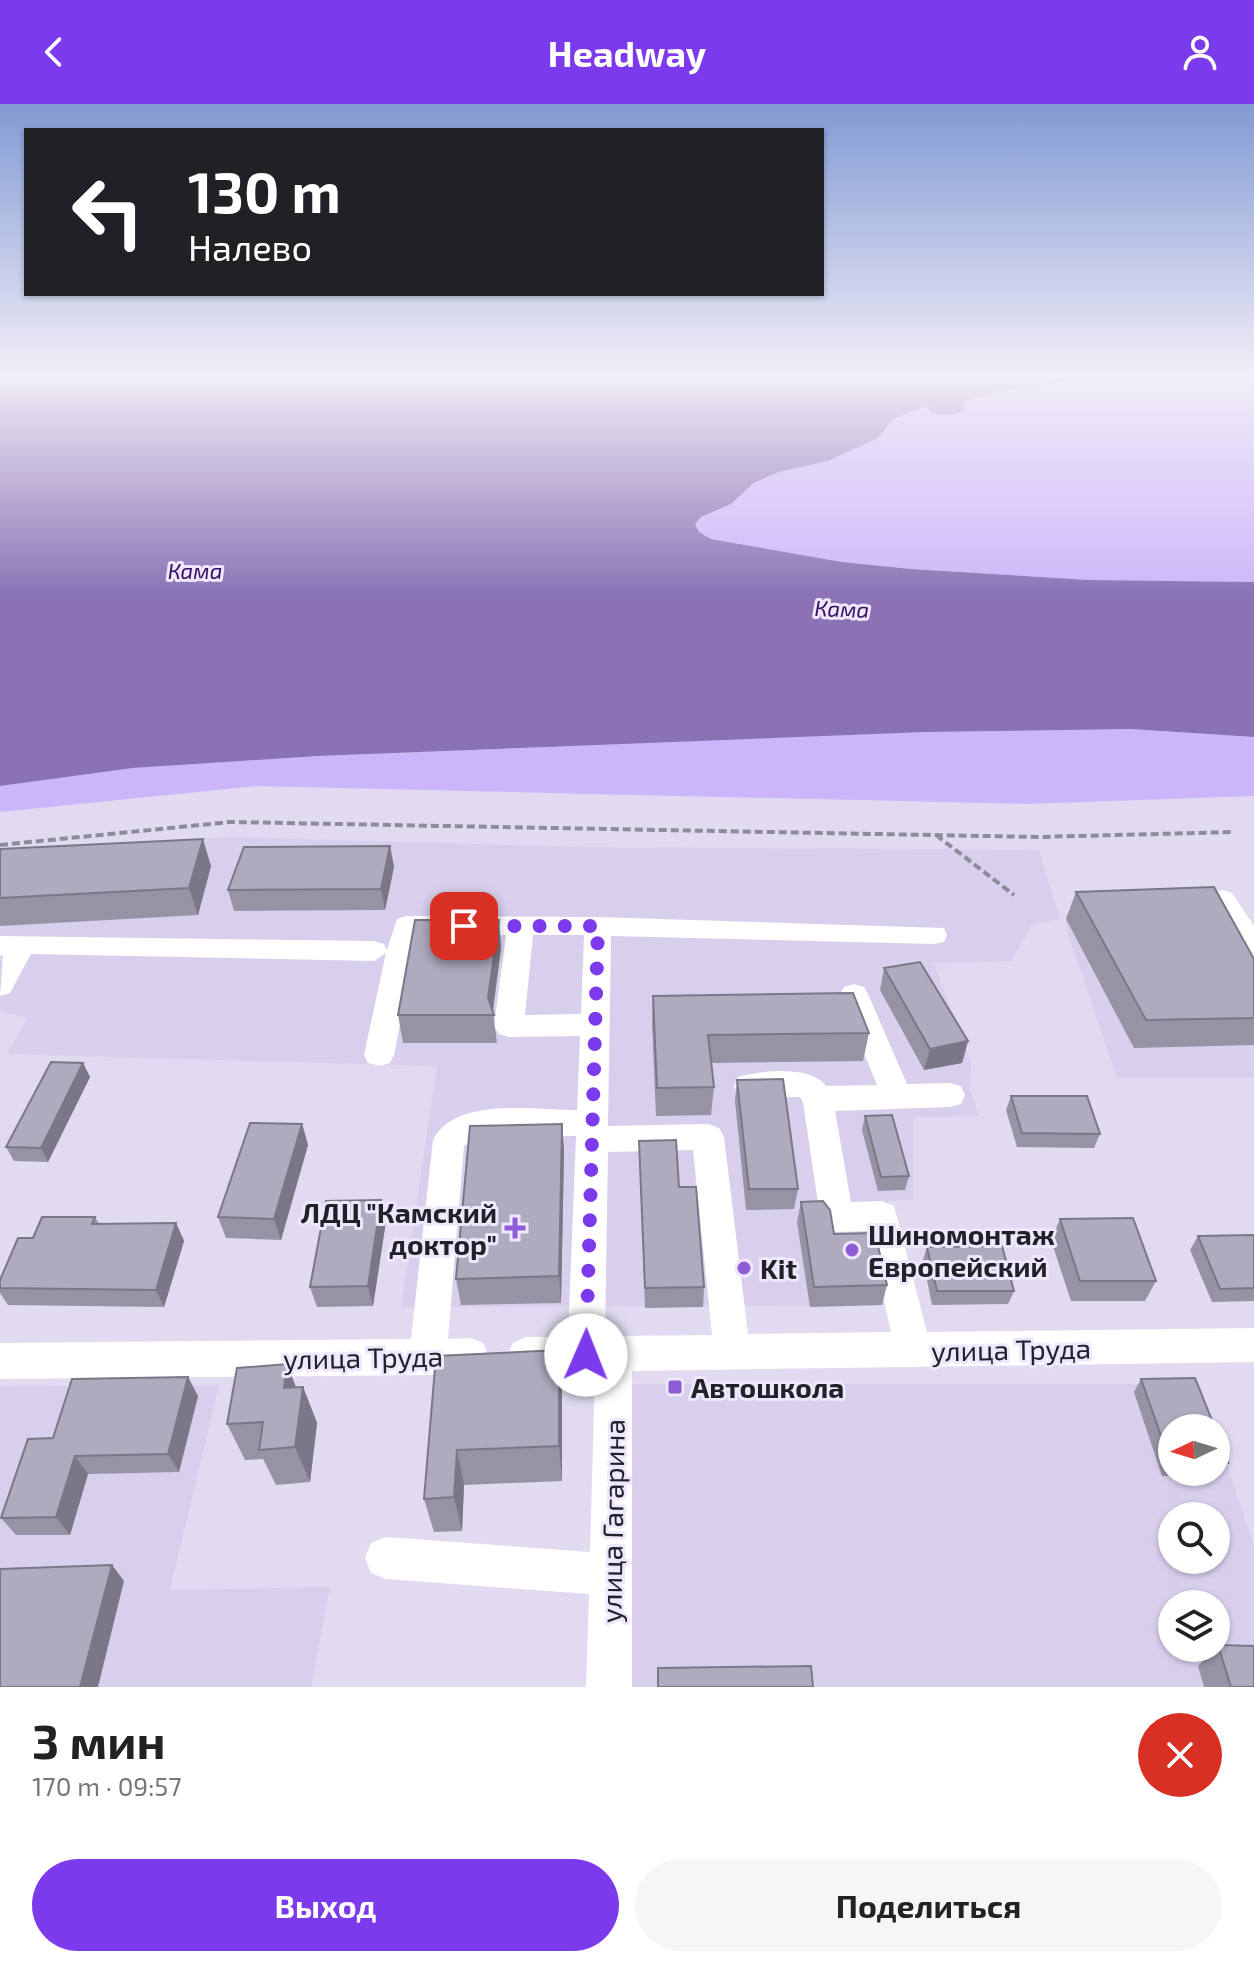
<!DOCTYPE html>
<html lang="ru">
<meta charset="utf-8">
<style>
:root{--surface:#fff;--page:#f6f6f6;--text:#222;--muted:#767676;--accent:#7c3aed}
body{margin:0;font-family:"Exo 2",sans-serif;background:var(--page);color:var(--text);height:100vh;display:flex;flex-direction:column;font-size:30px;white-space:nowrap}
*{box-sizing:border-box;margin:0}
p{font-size:26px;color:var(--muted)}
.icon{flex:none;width:44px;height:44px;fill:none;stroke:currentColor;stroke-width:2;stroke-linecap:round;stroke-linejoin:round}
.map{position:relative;height:1583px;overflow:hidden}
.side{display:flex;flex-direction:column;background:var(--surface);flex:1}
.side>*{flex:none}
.guide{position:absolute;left:24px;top:24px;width:800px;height:168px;border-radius:0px;box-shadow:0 2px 6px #0004;background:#202124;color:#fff;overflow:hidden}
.needle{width:52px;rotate:266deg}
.fabs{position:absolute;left:1158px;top:1310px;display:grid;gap:16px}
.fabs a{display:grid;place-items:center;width:72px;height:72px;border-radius:50%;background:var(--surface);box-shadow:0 2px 6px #0004;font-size:40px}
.pin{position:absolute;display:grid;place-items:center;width:68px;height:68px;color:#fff;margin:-34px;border-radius:16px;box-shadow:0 4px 12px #0006}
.me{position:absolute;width:88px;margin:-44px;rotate:1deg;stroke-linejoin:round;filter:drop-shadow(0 0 6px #0008)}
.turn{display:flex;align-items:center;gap:28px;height:168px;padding:0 32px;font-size:36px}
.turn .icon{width:104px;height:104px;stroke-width:2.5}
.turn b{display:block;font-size:56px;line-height:68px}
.round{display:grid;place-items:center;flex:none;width:84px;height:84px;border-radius:42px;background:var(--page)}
.overview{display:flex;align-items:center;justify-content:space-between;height:136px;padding:0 32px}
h1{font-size:48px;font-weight:700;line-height:60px}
.primary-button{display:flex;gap:16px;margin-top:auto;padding:16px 32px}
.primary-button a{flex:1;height:92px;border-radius:48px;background:var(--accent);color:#fff;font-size:32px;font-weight:700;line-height:92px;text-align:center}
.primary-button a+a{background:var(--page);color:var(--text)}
header{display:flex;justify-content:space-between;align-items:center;height:104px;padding:0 32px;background:var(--accent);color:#fff;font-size:36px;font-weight:700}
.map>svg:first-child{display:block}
.built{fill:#d8cfec;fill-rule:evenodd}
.green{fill:#ccb5fa}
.water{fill:#8a72b5}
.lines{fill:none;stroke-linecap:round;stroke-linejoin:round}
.path{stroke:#908b9b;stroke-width:4;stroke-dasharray:8 4;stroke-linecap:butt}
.minor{fill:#fff;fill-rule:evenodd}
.wall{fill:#9792a4}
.shaded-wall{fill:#7b7786}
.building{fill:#b0aabf;stroke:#7b7786;stroke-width:2}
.route{stroke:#7c3aed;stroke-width:14;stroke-dasharray:0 25.2}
.poi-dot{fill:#8e5cd5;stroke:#eee7fe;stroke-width:3}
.labels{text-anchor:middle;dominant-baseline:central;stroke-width:6;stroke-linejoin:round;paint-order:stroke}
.far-water-label{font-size:22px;font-style:italic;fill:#350c5f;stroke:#eee7fe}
.near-poi-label{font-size:28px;font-weight:bold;fill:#232028;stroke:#eee7fe;text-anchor:start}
.near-street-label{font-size:28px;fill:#232028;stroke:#eee7fe}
</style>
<header><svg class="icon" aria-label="back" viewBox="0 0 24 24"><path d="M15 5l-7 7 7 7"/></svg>Headway<svg class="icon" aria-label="person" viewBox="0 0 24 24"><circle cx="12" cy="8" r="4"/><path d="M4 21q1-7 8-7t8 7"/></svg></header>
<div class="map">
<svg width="1254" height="1583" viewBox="0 0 1254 1583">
<rect width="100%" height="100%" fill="#e1daf0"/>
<path class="built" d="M232 733 577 743 1039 746 1060 815 1032 821 1011 857 934 859 971 958 970 985 979 1012 913 1013V1096L888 1097 911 1201 401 1203 437 962 7 950 27 914 0 907V750Z
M1066 815 1254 908V974H1117L1066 824Z
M626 1280H1200L1215 1324H1172V1368H1216V1327L1254 1441V1583H630ZM1172 1412H1216V1456H1172ZM1172 1500H1216V1544H1172Z
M219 1281 170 1486 330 1483 311 1583H0V1282Z"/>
<path class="green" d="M1094 272H1254V478L1089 476 911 465 842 458 711 435 699 428 694 420 701 413 731 400 754 380 779 368 828 357 878 334 893 315 929 300Z
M1131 625 1254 633V692L1025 700 256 682 0 708V682L133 664 318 652 926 628Z"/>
<path class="water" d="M0 272H1094L1002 287 963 297 965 306C953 311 941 314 929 307L928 301 893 315 878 334 828 357 779 368 754 379 731 400 701 413 695 420 699 428 711 435 842 458 911 465 1089 476 1254 478V633L1131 625 926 628 318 652 133 664 0 682Z"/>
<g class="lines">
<path class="path" d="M936 731 1014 791
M0 741 230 718 1038 733 1235 728"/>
<path class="minor" d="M1223 786 1232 789 1254 822V854L1244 851 1210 795 1214 789Z
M406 812 598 813 944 824 947 831 944 838 934 840 611 832 608 1022 708 1020 719 1024 724 1033 748 1230 891 1228 868 1127 837 1128 825 1123 820 1113 803 998 800 993 749 994 738 991 734 982 738 973C762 966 811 961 826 982L877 981 840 890 844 883 854 880 864 883 868 890 907 980 950 979 961 982 965 991 961 1000 950 1003 835 1007 851 1098 882 1097 894 1102 927 1228 1254 1224V1258L632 1267V1583H586L589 1490 386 1475 371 1469 365 1454 371 1439 386 1433 590 1448 595 1268 526 1269 513 1263 507 1251 513 1239 526 1233H568L576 1032H477L464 1042 448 1235 470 1234 483 1239 489 1252 483 1265 470 1270 428 1271 0 1275V1239L411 1235 433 1036C455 992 535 1006 577 1006L580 932 509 933 499 930 494 922 506 831 418 830 394 951 390 959 379 962 368 959 364 951 386 849 374 857 31 850 10 889 0 892 3 851 0 852V832L374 837 384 840 387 846 397 815ZM533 831H584L581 910 525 911ZM693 1046 712 1231 605 1232 608 1048Z"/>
</g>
<path class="wall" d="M390 742 394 763 385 806 234 807 228 786Z
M0 745 211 762 198 811 0 822Z
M1076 788 1254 855V941L1134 944 1066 815Z
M501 844 493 908 497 939H403L398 911Z
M884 864 968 937 962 959 924 966 880 886Z
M653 892 869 929 863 957 711 959 714 983 711 1011 656 1012 652 919Z
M83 959 90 973 48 1058 14 1057 6 1043Z
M737 976 798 1085 794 1105 746 1106 735 997Z
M1011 992 1100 1030 1094 1044 1017 1043 1006 1006Z
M865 1012 909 1072 905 1086 878 1087 862 1026Z
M302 1020 308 1041 281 1136 226 1134 218 1113Z
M562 1020 564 1047 561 1199 461 1201 456 1175Z
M639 1037 679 1083 704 1183 703 1203 645 1204Z
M381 1096 386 1117 373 1202 317 1203 310 1183Z
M801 1098 887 1181 882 1201 810 1203 797 1118Z
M95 1113 99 1120 176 1119 184 1137 164 1203 8 1201 0 1189V1176L33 1134Z
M1060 1115 1156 1177 1145 1197H1071L1051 1136Z
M1254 1131V1197L1212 1198 1190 1146 1198 1132Z
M927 1143 1014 1187 1008 1200 932 1201 923 1156Z
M559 1246 562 1283V1377L464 1381 462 1427 434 1428 424 1395 436 1252Z
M1141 1275 1172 1324V1368H1216V1327L1228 1359 1219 1371 1162 1372 1134 1288Z
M296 1283H303L317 1319 310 1378 276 1381 263 1355 245 1356 227 1320Z
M198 1292 179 1368 88 1370 70 1431H16L1 1414 53 1334Z
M1218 1541 1254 1583H1204L1198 1562Z"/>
<path class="shaded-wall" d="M203 735 211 762 198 811 189 784Z
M390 742 394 763 385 806 381 785Z
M499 816 501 844 492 911 488 894Z
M968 937 962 959 924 966 930 945Z
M83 959 90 973 48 1058 41 1044Z
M302 1020 308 1041 281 1136 274 1115Z
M562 1020 564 1047 561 1199 559 1172Z
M381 1096 386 1117 373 1202 368 1182Z
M176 1119 184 1137 164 1203 156 1186Z
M559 1246 562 1283V1377L559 1342Z
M287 1260 301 1296 303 1283 317 1319 310 1378 295 1343 284 1284Z
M188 1273 198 1292 179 1368 168 1350Z
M457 1346 464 1381 462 1427 454 1393Z
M75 1352 88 1370 70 1431 56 1413Z
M112 1461 124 1477 98 1583H80Z"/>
<path class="building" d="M203 735 189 784 0 794V745Z
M390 742 381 785 228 786 244 743Z
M1214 783 1254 855V914L1146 916 1076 788Z
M415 816H499L488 894 494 911H398Z
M920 858 968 937 930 945 884 864Z
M853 889 869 929 708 931 714 983 657 984 653 892Z
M51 958 83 959 41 1044 6 1043Z
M783 975 798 1085H749L737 976Z
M1011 992H1087L1100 1030 1022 1029Z
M892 1011 909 1072 881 1073 865 1012Z
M250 1019 302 1020 274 1115 218 1113Z
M562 1020 559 1172 456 1175 470 1022Z
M676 1036 679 1083H696L704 1183 645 1184 639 1037Z
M381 1096 368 1182 310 1183 326 1097Z
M823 1097 830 1106 834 1130 875 1129 887 1181 814 1183 801 1098Z
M42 1113H95L92 1120 176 1119 156 1186 0 1184V1176L18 1134H33Z
M1133 1114 1156 1177H1080L1060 1115Z
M1254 1131V1184L1220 1185 1198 1132Z
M1002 1142 1014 1187H937L927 1143Z
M559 1246V1342L457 1346 454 1393 424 1395 436 1252Z
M287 1260 284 1284 303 1283 295 1343 259 1346 263 1318 227 1320 237 1264Z
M188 1273 168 1350 75 1352 56 1413 1 1414 28 1335 53 1334 72 1275Z
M1195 1274 1215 1324H1172V1360H1171L1141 1275Z
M1216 1327 1228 1359H1216Z
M112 1461 80 1583H0V1465Z
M1218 1541 1254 1542V1583H1231Z
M811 1562 813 1583H658V1564Z"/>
<linearGradient id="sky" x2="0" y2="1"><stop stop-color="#829ad4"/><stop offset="0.55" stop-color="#f2eef8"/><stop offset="1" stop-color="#f2eef8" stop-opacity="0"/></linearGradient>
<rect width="1254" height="494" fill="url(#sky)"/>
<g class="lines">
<path class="route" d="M464 822H598L586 1251"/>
</g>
<g class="poi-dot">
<path d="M511 1112h8v8h8v8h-8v8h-8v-8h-8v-8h8z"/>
<circle cx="852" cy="1146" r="8"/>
<circle cx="744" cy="1164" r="8"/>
<rect x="667" y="1275" width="16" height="16" rx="4"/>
</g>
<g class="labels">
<g class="far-water-label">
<text x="195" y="466">Кама</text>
<text transform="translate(842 504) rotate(2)">Кама</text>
</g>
<g class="near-poi-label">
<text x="497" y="1108" text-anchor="end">ЛДЦ "Камский<tspan x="497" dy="32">доктор"</tspan></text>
<text x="868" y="1130">Шиномонтаж<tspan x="868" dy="32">Европейский</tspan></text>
<text x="760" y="1164">Kit</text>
<text x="691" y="1283">Автошкола</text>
</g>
<g class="near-street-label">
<text transform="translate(1011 1245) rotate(-1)">улица Труда</text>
<text transform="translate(363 1253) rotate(-1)">улица Труда</text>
<text transform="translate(612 1417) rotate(-89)">улица Гагарина</text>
</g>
</g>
</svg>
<div class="fabs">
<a><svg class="needle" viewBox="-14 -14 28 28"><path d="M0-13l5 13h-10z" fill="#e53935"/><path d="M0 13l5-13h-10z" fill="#767676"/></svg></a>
<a><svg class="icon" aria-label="search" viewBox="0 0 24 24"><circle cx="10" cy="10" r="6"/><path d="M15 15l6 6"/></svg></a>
<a><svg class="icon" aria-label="layers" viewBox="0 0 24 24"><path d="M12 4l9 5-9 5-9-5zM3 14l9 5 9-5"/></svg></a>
</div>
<div class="pin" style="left:464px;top:822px;background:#d93025"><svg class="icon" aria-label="arrive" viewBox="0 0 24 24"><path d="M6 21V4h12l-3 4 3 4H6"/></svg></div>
<svg class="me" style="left:586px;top:1251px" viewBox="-20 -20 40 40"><circle r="19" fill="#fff"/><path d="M0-13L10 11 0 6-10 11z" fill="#7c3aed"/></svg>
<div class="guide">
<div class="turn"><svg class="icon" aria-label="left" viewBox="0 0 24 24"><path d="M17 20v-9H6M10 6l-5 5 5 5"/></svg><div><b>130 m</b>Налево</div></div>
</div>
</div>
<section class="side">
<div class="overview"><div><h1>3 мин</h1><p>170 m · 09:57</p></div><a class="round" style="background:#d93025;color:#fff"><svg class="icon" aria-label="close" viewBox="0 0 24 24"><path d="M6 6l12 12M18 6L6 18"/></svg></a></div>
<div class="primary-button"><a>Выход</a><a>Поделиться</a></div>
</section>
